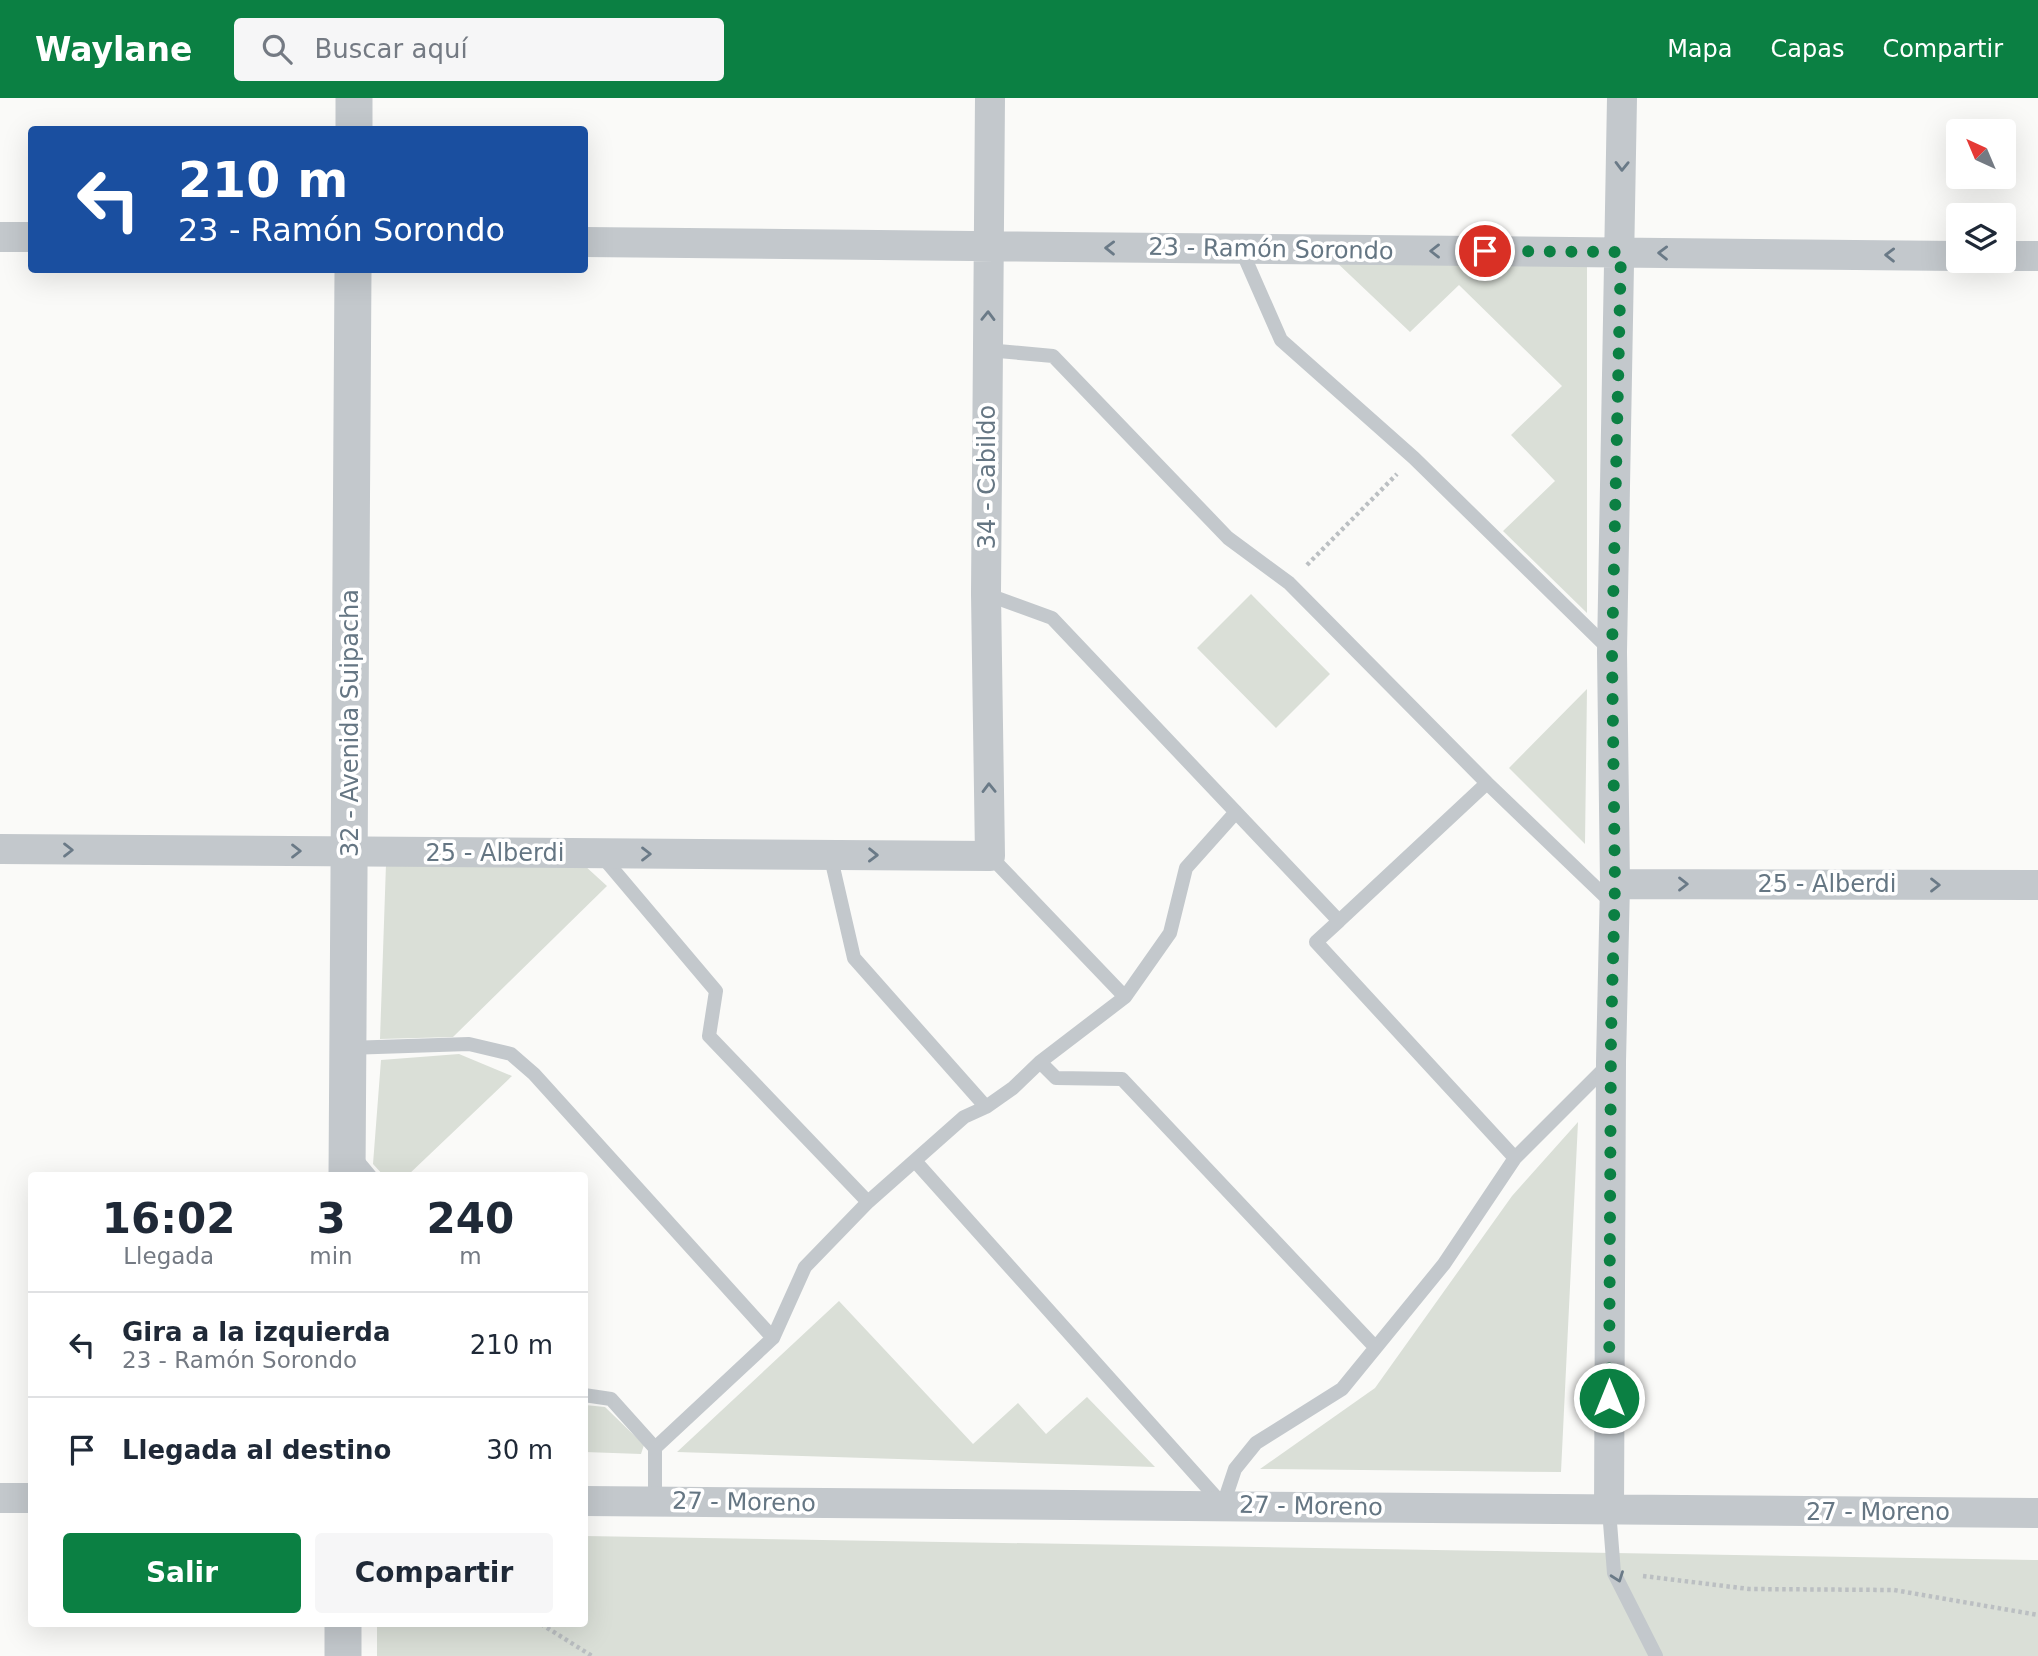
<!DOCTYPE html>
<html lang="es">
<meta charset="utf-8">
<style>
:root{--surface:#fff;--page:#f6f6f7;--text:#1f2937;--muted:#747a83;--line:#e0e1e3;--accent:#0b8043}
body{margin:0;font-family:"DejaVu Sans",sans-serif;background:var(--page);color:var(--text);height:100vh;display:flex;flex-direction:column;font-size:26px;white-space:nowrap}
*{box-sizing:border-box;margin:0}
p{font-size:23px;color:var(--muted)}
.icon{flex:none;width:38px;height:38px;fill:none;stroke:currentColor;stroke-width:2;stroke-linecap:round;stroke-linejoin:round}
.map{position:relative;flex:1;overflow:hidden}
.side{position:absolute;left:28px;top:1074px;width:560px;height:455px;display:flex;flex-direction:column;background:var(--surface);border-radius:7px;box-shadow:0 7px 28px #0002}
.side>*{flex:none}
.banner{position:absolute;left:28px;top:28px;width:560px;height:147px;border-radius:7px;box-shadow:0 7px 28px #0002;background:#1a4fa0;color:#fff;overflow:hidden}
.needle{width:46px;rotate:316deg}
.buttons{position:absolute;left:1946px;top:21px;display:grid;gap:14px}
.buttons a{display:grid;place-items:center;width:70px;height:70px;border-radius:7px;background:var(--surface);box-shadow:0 7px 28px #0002;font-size:35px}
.pin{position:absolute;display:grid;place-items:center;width:60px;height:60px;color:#fff;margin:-30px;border:4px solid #fff;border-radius:50%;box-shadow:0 2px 7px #0007}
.me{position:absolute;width:77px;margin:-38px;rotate:0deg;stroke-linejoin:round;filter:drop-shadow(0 0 5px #0008)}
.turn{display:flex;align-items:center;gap:24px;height:147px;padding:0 35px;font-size:32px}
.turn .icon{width:91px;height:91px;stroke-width:2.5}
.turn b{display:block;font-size:49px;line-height:60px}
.eta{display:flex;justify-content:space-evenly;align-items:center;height:119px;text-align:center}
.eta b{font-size:42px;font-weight:800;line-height:49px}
.cta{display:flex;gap:14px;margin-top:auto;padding:14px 35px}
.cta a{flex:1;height:80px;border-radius:7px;background:var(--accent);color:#fff;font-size:28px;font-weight:800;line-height:80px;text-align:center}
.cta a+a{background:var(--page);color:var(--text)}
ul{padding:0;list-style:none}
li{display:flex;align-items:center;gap:21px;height:105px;padding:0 35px;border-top:2px solid var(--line)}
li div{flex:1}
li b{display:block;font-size:26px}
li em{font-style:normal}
header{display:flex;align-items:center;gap:42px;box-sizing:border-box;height:98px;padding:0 35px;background:var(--accent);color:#fff}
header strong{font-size:33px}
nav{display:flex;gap:38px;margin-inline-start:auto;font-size:24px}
.search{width:490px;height:63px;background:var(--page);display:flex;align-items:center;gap:18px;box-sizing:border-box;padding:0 24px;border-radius:7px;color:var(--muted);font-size:26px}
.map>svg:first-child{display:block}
.green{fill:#dadfd7}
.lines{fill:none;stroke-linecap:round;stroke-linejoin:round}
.path{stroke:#bbbfc2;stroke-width:4.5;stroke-dasharray:3.5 3.5;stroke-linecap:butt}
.service{stroke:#c3c8cc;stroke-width:14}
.minor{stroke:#c3c8cc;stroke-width:30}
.tertiary{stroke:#c3c8cc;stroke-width:37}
.oneway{stroke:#6a7a87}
.route{stroke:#0b8043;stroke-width:12;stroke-dasharray:0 21.6}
.labels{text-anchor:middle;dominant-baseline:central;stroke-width:7;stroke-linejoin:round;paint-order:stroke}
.street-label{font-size:24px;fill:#657683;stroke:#fff}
</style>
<header>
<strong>Waylane</strong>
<div class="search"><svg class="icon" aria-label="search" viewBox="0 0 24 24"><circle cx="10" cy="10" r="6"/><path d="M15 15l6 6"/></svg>Buscar aquí</div>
<nav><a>Mapa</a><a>Capas</a><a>Compartir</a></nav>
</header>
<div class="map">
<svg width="2038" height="1558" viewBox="0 0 2038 1558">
<rect width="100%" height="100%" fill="#fafaf8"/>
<path class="green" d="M1332 160 1587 164V515L1503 433 1555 383 1511 337 1562 288 1459 187 1410 234Z
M1251 496 1330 576 1276 630 1197 550Z
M1587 591 1585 746 1509 670Z
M386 766 584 767 607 788 453 939 380 941Z
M459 956 512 978 407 1078H384L373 1066 381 962Z
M1578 1024 1561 1374 1260 1371 1375 1290 1512 1098Z
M839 1203 973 1346 1018 1305 1046 1336 1087 1299 1155 1369 677 1354Z
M585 1307 605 1309 644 1347 641 1356 585 1354Z
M585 1438 2038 1462V1558H377V1526H584Z"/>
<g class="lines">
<path class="path" d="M1307 467 1397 376
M1643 1478 1749 1491 1894 1492 2038 1517
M541 1526 592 1558"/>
<path class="service" d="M1241 151 1281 242 1414 360 1611 553
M987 252 1053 258 1228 440 1289 485 1487 685 1612 805
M986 496 1052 520 1339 823 1316 844 1515 1060
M830 756 854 860 986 1009
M601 757 716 893 709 938 868 1104
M990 758 1125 899
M1339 823 1487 685
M347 950 469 946 511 956 534 976 773 1240
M1040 964 1056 980 1122 981 1375 1249
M355 1060 370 1078
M915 1063 1222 1406
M584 1297 611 1301 655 1350
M655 1403V1350L773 1240 805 1169 868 1104 964 1019 986 1009 1013 990 1040 964 1125 899 1170 835 1186 770 1236 714
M1223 1407 1235 1371 1256 1345 1342 1291 1444 1166 1515 1060 1607 968
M1609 1412 1614 1475 1656 1558"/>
<path class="minor" d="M0 139H32
M584 144 1958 158
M2004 158H2038
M0 751 990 758 986 496 990 0
M1615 786 2038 787
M0 1400H32
M584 1403 2038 1415
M1609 1412 1611 964 1615 786 1612 554 1622 0"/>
<path class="tertiary" d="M354 32V0
M347 1078 353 172
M343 1558V1526"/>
</g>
<defs><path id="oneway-chevron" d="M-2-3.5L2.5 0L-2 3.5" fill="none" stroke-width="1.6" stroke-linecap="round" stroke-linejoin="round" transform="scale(1.75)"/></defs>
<g class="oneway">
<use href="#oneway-chevron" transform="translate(1622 68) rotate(91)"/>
<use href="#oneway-chevron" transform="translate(1110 150) rotate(-179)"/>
<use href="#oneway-chevron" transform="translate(1435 153) rotate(-180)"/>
<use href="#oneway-chevron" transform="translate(1663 155) rotate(-179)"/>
<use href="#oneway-chevron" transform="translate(1890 157) rotate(-179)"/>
<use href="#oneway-chevron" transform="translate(988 218) rotate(-89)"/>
<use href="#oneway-chevron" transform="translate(989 690) rotate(-91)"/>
<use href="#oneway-chevron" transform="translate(68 752)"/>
<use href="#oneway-chevron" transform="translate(296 753)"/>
<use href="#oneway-chevron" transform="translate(646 756)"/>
<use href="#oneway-chevron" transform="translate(873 757) rotate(1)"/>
<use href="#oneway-chevron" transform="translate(1683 786)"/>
<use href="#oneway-chevron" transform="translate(1935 787)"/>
<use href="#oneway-chevron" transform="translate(1618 1479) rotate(70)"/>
</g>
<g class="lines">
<path class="route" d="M1485 153 1621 154 1612 554 1615 786 1611 938 1609 1300"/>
</g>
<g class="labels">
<g class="street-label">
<text transform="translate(1271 151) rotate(1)">23 - Ramón Sorondo</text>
<text transform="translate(987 379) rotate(-90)">34 - Cabildo</text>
<text transform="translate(350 625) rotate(-90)">32 - Avenida Suipacha</text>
<text x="495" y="755">25 - Alberdi</text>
<text x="1827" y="786">25 - Alberdi</text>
<text transform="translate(744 1404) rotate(1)">27 - Moreno</text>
<text transform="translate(1311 1408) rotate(1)">27 - Moreno</text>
<text x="1878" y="1414">27 - Moreno</text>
</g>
</g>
</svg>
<div class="buttons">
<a><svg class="needle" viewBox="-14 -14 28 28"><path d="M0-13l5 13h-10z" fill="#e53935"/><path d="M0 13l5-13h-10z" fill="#747a83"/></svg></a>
<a><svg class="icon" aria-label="layers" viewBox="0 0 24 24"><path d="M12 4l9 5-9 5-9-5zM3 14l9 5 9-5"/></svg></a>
</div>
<div class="pin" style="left:1485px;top:153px;background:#d93025"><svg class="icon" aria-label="arrive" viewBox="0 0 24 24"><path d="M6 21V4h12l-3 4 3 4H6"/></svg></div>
<svg class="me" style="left:1609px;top:1300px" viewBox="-20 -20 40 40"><circle r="17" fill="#0b8043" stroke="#fff" stroke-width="3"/><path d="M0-11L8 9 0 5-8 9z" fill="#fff"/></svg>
<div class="banner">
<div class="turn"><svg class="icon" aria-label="left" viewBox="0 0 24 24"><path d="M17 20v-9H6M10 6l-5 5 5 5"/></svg><div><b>210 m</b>23 - Ramón Sorondo</div></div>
</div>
<section class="side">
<div class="eta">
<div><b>16:02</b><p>Llegada</p></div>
<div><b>3</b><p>min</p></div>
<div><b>240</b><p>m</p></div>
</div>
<ul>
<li><svg class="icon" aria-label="left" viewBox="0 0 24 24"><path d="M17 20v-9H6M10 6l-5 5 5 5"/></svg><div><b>Gira a la izquierda</b><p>23 - Ramón Sorondo</p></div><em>210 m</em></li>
<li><svg class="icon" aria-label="arrive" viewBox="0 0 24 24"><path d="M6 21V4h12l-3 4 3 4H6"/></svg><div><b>Llegada al destino</b></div><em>30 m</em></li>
</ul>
<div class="cta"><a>Salir</a><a>Compartir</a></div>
</section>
</div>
